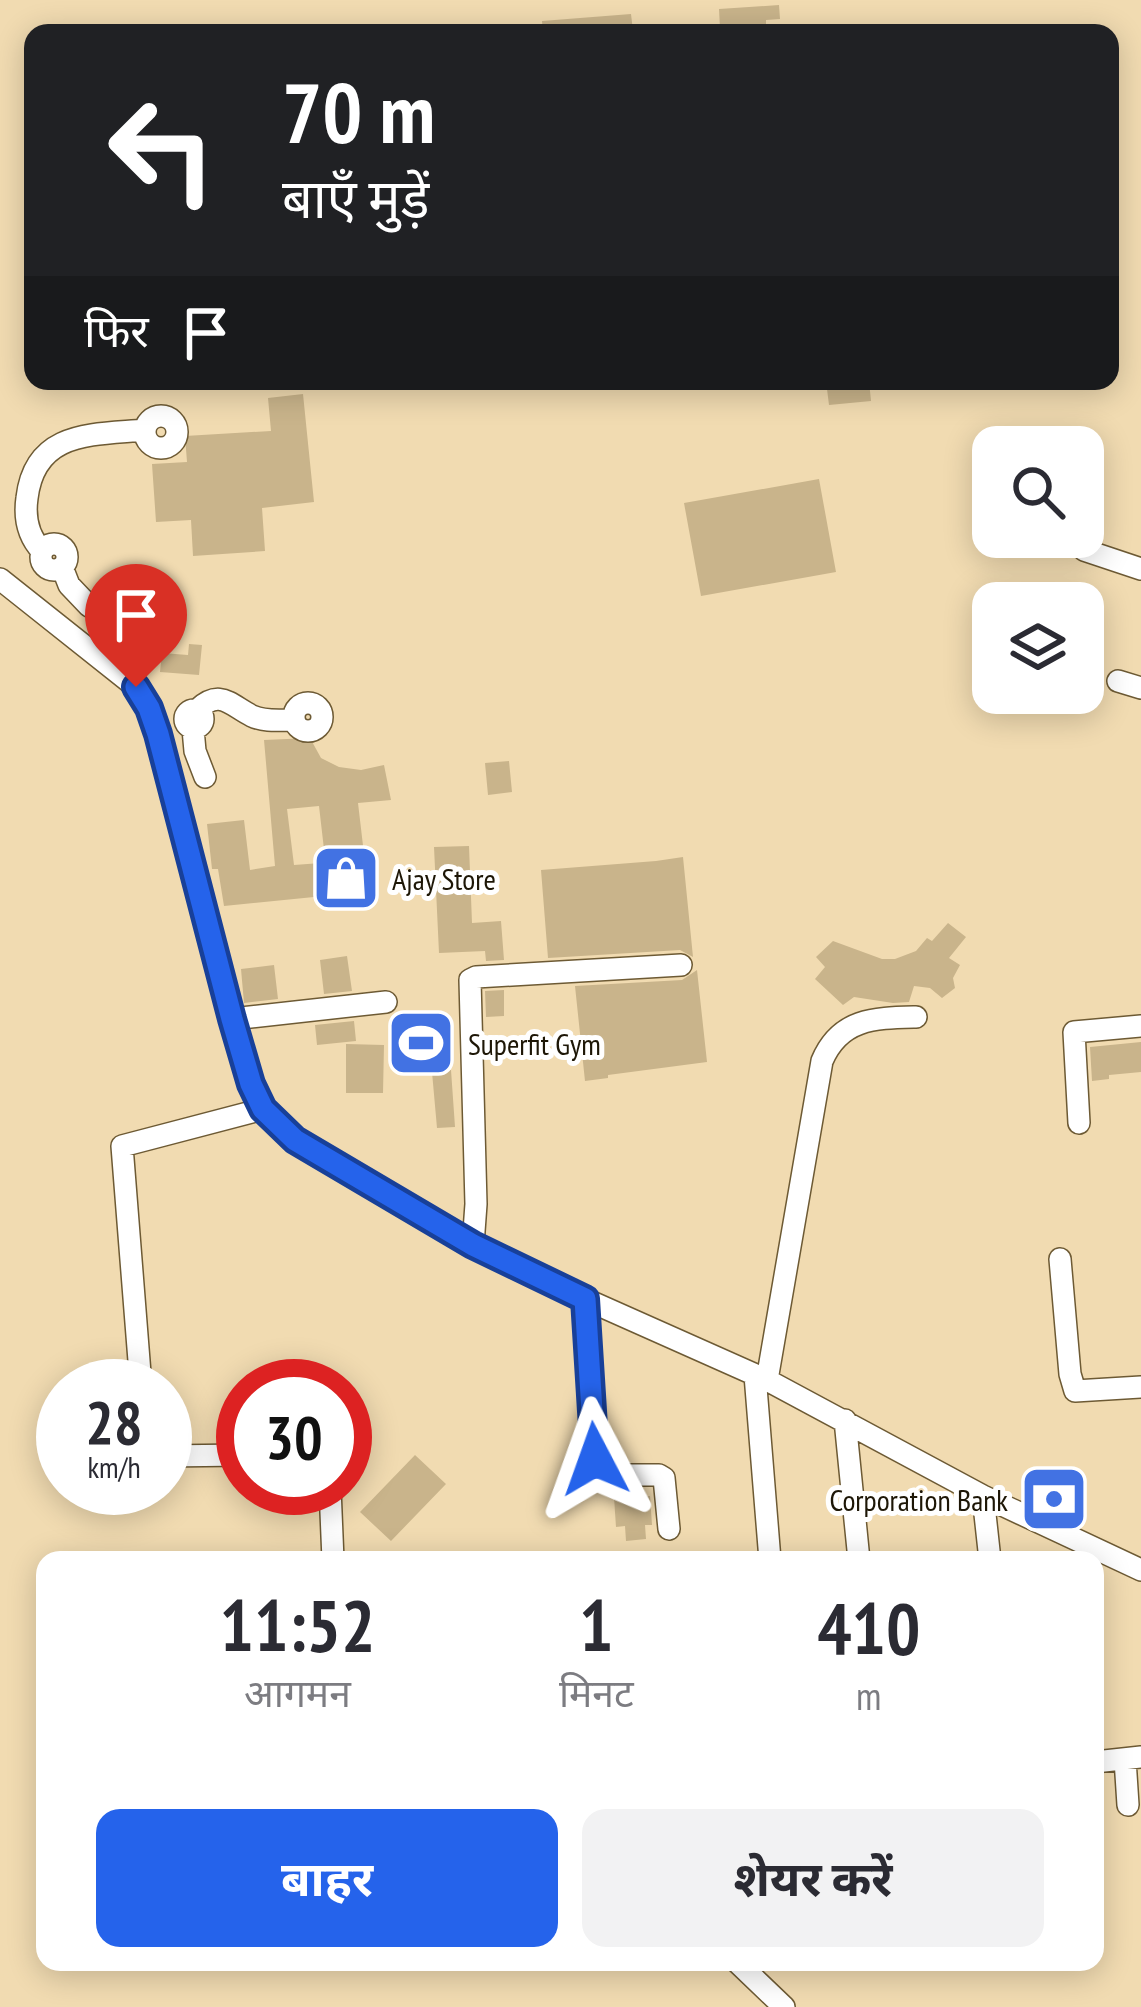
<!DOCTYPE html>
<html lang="hi">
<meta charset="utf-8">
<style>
:root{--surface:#fff;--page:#f2f2f3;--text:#2b2b33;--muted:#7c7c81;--accent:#2563eb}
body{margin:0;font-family:"PT Sans Narrow","Noto Sans Devanagari",sans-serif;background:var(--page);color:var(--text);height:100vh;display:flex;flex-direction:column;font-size:45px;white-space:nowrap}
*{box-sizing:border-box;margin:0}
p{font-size:39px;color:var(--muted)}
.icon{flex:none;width:66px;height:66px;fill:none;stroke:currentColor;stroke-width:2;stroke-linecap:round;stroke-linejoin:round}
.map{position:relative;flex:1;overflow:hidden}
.details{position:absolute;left:36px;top:1551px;width:1068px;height:420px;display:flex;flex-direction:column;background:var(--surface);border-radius:24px;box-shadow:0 6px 30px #0003}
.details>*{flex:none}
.hud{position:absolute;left:24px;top:24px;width:1095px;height:366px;border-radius:24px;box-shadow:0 6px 30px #0003;background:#202124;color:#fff;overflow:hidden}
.controls{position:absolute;left:972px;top:426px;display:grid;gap:24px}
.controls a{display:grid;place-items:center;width:132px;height:132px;border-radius:24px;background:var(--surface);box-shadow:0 6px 30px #0003;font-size:60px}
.speed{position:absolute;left:36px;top:1359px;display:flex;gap:24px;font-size:60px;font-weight:700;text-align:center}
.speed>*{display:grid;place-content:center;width:156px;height:156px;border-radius:50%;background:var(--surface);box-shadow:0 6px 30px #0003;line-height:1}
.speed small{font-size:30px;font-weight:400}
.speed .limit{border:18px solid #d22;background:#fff;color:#111}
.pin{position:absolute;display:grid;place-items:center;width:102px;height:102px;color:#fff;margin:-123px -51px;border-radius:50% 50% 50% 0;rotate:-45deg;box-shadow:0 0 12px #0007}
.pin .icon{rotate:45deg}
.me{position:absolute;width:132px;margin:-66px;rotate:356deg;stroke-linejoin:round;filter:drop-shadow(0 0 9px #0008)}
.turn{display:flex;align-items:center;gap:42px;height:252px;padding:0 60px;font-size:54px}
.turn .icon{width:156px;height:156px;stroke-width:2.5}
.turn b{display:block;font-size:84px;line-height:102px}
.then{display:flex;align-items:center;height:114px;padding:0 60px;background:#0003;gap:24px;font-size:45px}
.eta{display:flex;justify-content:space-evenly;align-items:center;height:204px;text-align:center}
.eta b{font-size:72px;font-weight:700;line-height:84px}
.button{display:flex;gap:24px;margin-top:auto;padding:24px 60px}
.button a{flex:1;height:138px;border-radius:24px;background:var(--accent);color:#fff;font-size:48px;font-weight:700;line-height:138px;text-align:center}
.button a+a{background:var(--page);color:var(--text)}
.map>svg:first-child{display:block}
.building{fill:#c9b48b}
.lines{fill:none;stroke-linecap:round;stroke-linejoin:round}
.minor-casing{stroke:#6d5a34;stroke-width:24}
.minor{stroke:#fff;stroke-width:21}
.route-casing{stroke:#184099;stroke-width:30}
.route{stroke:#2563eb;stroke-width:21}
.labels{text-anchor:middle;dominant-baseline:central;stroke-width:10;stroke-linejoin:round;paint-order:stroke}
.poi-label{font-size:30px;fill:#1d1606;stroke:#fff;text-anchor:start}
</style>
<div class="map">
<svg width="1141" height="2007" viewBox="0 0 1141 2007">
<rect width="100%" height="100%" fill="#f1dbb1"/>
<path class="building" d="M779 5 780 19 766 20V33H737L736 27 720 28 719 9Z
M631 14 633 31 543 33 542 21Z
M826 381H869L871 401 829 405Z
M303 394 314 502 262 508 265 551 193 556 191 520 156 522 152 464 187 462 185 436 271 431 268 398Z
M819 479 836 572 701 596 684 503Z
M189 644 202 645 199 675 160 672 162 653 188 655Z
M310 738 321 758 339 767 361 770 384 765 391 800 358 803 364 854 325 858 319 806 287 809 294 865 321 863 324 896 224 906 218 869H212L207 824 244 820 250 870 275 866 264 740Z
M509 761 512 792 488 795 485 763Z
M469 846 472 923 501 921 504 960 486 961 485 951 439 953 434 847Z
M683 857 693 957 680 950 548 958 541 870 656 861Z
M948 923 966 937 949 958 960 965 953 978 955 988 942 998 930 988 914 986 909 1002 893 1003 854 997 843 1005 815 979 825 967 816 957 833 941 882 959H895L916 951 927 938 932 941Z
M347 956 352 991 324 994 320 960Z
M274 965 278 999 244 1003 241 969Z
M697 970 707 1062 608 1075V1078L585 1081 575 986 682 980Z
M504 990V1016L486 1017 485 991Z
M354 1021 356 1041 317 1045 315 1025Z
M1141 1042V1072L1109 1075V1079L1092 1081 1090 1047Z
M346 1044 384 1045 383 1093H346Z
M451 1070 455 1127 437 1128 432 1072Z
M415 1455 446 1484 391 1541 360 1512Z
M622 1490H642L643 1497 650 1496 652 1525H645L646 1539 626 1541 625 1526 616 1527 614 1497 623 1496Z"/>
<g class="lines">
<defs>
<path id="minor" d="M145 432a16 16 0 1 1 32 0a16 16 0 1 1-32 0Z
M41 557a13 13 0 1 1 26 0a13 13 0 1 1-26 0Z
M1084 550 1141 569
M42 551C28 536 24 519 27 498 35 430 93 435 145 430
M62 567 69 585 89 606
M0 579 136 687 149 708 251 1085C263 1108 275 1124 295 1140L473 1245 585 1299 767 1380 983 1496 1141 1570
M1118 681 1141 688
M294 717a14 14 0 1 1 28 0a14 14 0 1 1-28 0Z
M185 719a9 9 0 1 1 18 0a9 9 0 1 1-18 0Z
M197 710C220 688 230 705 252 716 264 722 280 720 293 720
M193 729 195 751 205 777
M232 1019 386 1002
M1079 1123 1074 1032 1141 1026
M473 1245 476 1204 470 980 476 977 681 965
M1060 1259 1070 1374 1075 1391 1141 1387
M585 1299 596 1466 605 1475H659L664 1478 669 1529
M755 1375 770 1560
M767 1380 822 1061C840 1018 875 1018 916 1017
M141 1386 122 1146 263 1109
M845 1420 859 1560
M165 1456 243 1455
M330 1488 333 1560
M983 1496 990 1560
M1125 1759 1128 1805
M1095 1762 1141 1757
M737 1962 784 2007"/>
</defs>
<use href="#minor" class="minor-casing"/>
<use href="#minor" class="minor"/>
</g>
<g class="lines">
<defs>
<path id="route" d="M136 687 149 708 158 734 232 1019 251 1084 263 1109 295 1140 473 1245 585 1299 595 1459"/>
</defs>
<use href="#route" class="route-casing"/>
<use href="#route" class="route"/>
</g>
<defs>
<symbol id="shop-square" viewBox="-11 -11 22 22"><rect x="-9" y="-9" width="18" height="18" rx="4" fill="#4272e3" stroke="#fff"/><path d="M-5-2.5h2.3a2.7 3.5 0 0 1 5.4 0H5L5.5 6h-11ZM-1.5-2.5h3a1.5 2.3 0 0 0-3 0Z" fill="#fff"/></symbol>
<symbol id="stadium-square" viewBox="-11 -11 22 22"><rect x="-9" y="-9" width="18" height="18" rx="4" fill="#4272e3" stroke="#fff"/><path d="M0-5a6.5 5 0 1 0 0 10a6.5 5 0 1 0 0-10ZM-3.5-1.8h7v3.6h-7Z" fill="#fff"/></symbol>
<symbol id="bank-square" viewBox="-11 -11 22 22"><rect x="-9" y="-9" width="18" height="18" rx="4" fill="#4272e3" stroke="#fff"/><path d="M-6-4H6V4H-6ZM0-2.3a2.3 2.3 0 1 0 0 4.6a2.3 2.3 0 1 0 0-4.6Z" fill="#fff"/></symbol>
</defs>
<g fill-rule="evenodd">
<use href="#shop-square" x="308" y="840" width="76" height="76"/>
<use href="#stadium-square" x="383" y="1005" width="76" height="76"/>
<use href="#bank-square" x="1016" y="1461" width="76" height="76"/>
</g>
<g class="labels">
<g class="poi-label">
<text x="392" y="878">Ajay Store</text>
<text x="468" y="1043">Superfit Gym</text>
<text x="1008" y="1499" text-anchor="end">Corporation Bank</text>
</g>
</g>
</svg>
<div class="controls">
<a><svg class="icon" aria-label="search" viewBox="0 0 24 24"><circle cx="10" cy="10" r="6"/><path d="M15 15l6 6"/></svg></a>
<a><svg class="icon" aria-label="layers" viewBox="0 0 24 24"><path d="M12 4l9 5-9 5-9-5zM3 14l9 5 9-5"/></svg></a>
</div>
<div class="speed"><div>28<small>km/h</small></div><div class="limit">30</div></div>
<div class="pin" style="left:136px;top:687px;background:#d93025"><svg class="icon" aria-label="arrive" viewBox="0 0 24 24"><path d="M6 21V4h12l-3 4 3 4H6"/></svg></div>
<svg class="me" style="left:595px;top:1459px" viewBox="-20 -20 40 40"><path d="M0-17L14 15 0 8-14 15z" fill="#2563eb" stroke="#fff" stroke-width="4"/></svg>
<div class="hud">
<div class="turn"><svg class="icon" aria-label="left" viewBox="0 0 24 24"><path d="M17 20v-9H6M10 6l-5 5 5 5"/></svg><div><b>70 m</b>बाएँ मुड़ें</div></div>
<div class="then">फिर<svg class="icon" aria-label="arrive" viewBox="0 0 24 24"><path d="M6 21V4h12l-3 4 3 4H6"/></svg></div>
</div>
<section class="details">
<div class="eta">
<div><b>11:52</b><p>आगमन</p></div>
<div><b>1</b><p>मिनट</p></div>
<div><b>410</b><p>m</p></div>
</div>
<div class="button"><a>बाहर</a><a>शेयर करें</a></div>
</section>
</div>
